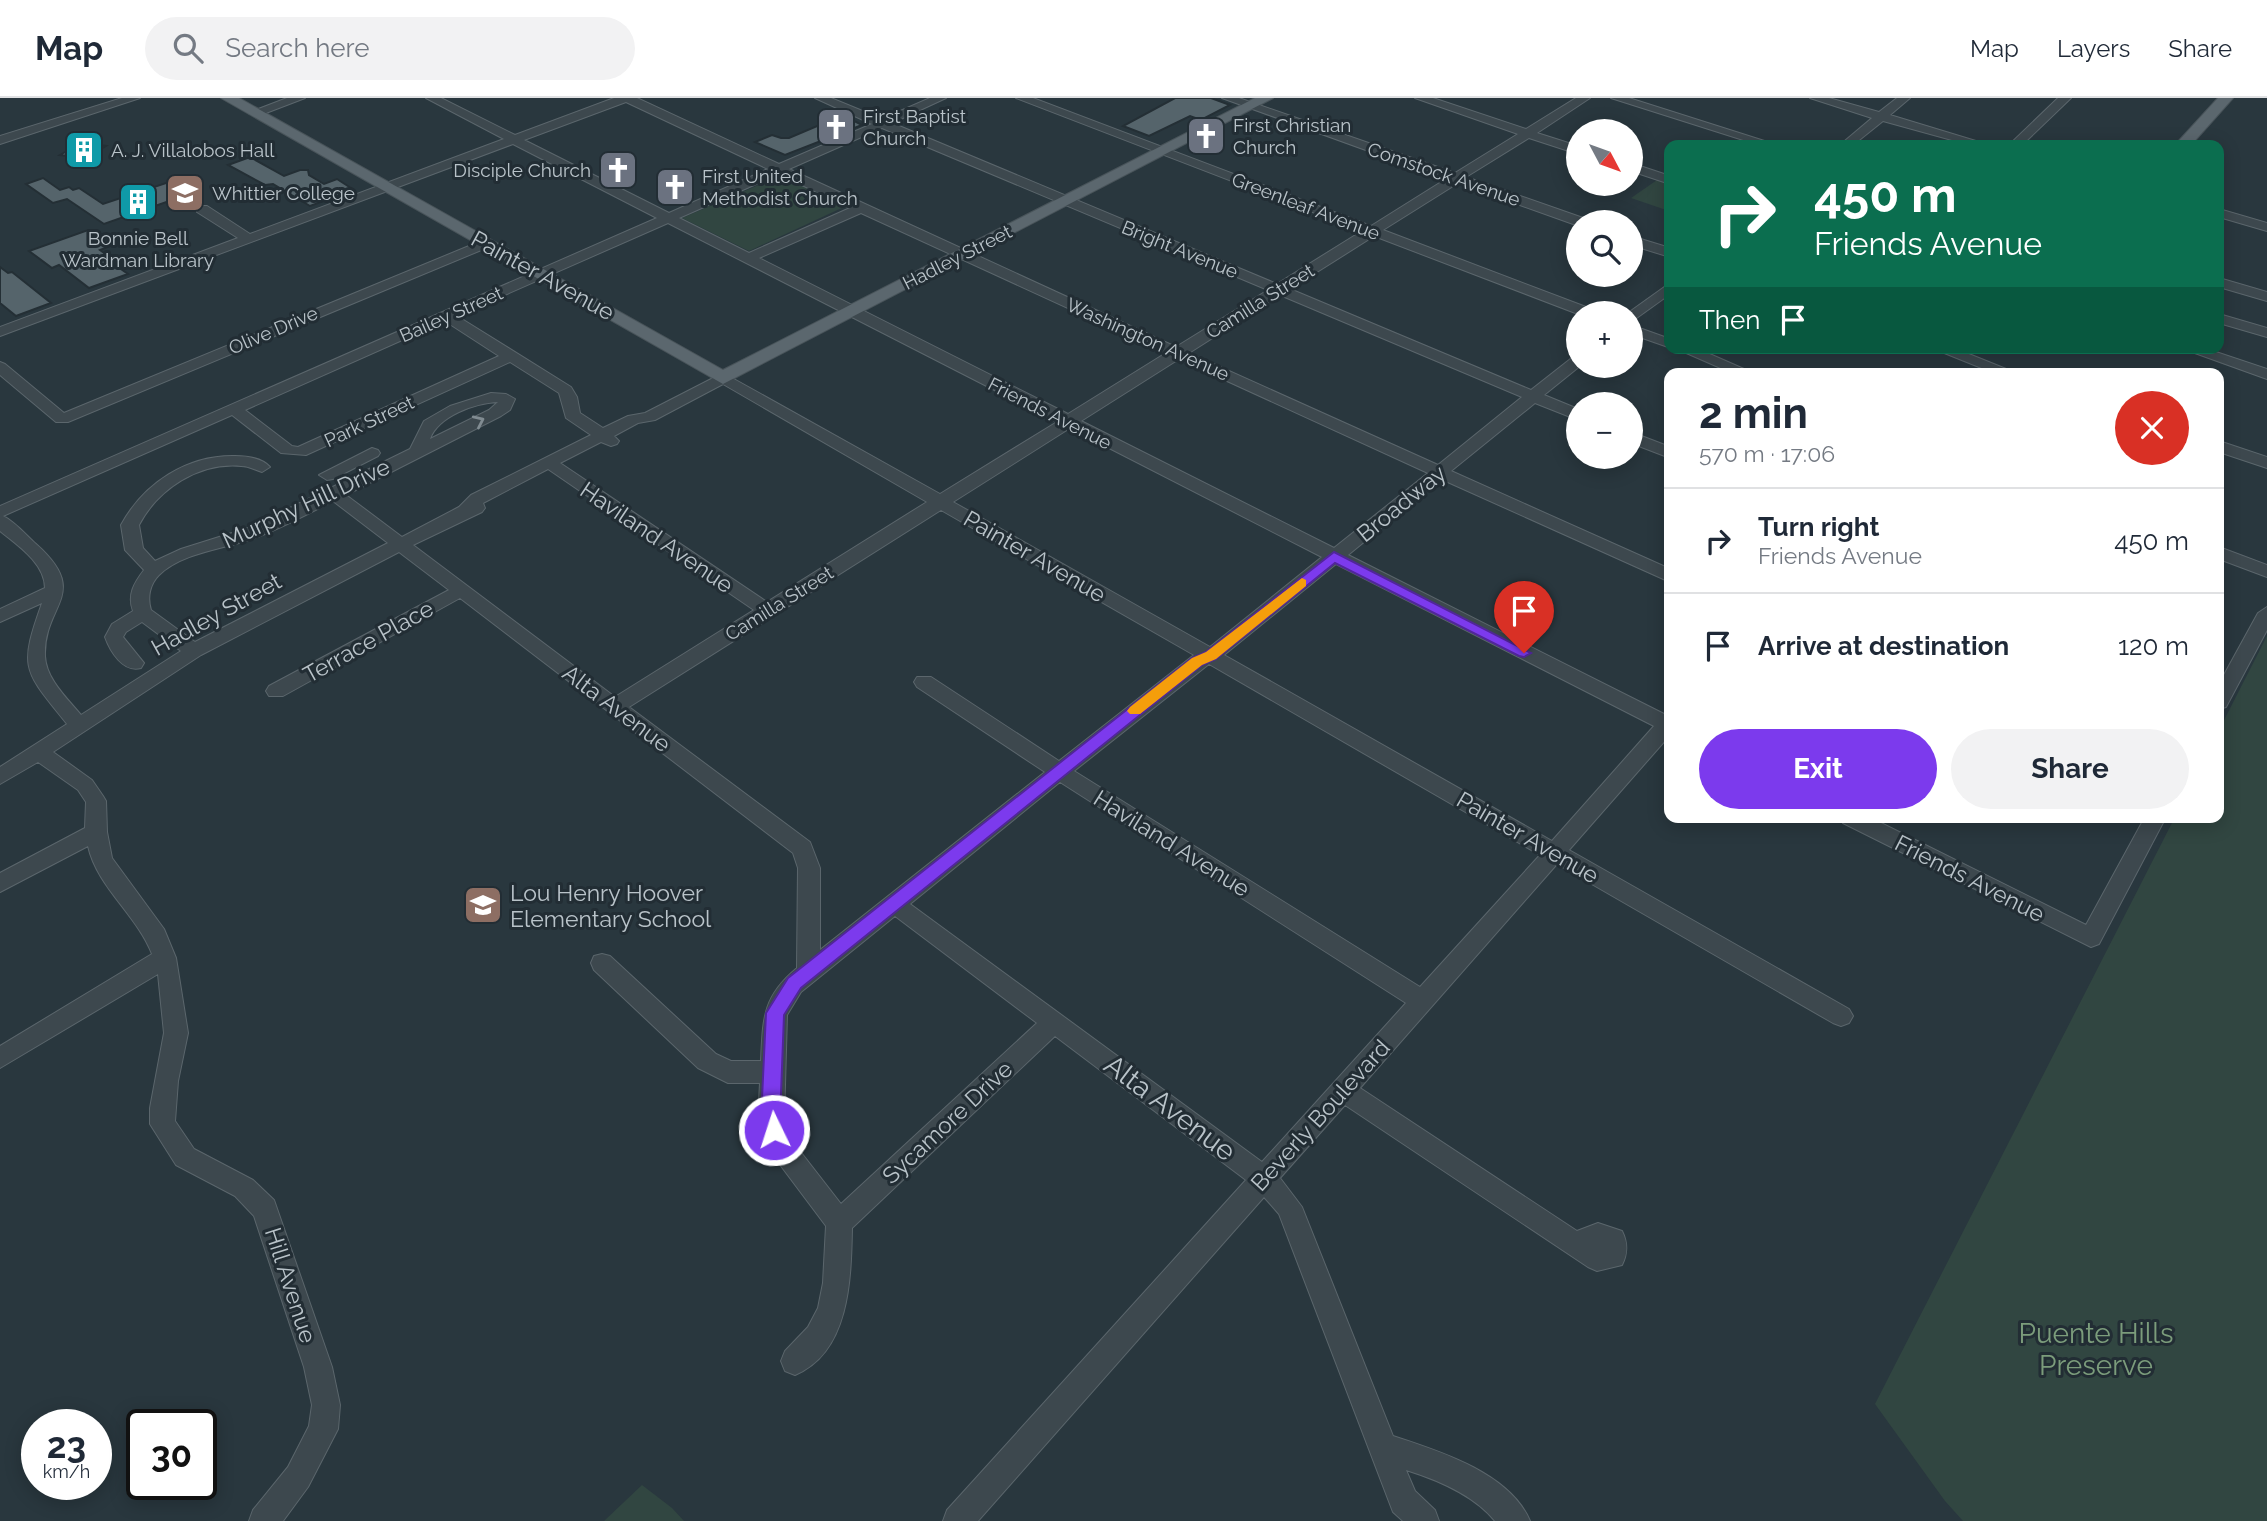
<!DOCTYPE html>
<meta charset="utf-8">
<style>
:root{--surface:#fff;--page:#f2f2f3;--text:#1f2937;--muted:#747a83;--line:#e0e1e3;--accent:#7c3aed}
body{margin:0;font-family:Raleway,sans-serif;background:var(--page);color:var(--text);height:100vh;display:flex;flex-direction:column;font-size:26px;white-space:nowrap}
*{box-sizing:border-box;margin:0}
p{font-size:23px;color:var(--muted)}
.icon{flex:none;width:38px;height:38px;fill:none;stroke:currentColor;stroke-width:2;stroke-linecap:round;stroke-linejoin:round}
.map{position:relative;flex:1;overflow:hidden}
.side{position:absolute;left:1664px;top:270px;width:560px;height:455px;display:flex;flex-direction:column;background:var(--surface);border-radius:14px;box-shadow:0 4px 18px #0003}
.side>*{flex:none}
.guide{position:absolute;left:1664px;top:42px;width:560px;height:214px;border-radius:14px;box-shadow:0 4px 18px #0003;background:#0b6e4f;color:#fff;overflow:hidden}
.needle{width:46px;rotate:131deg}
.fabs{position:absolute;left:1566px;top:21px;display:grid;gap:14px}
.fabs a{display:grid;place-items:center;width:77px;height:77px;border-radius:50%;background:var(--surface);box-shadow:0 4px 18px #0003;font-size:35px}
.speed{position:absolute;left:21px;top:1311px;display:flex;gap:14px;font-size:35px;font-weight:700;text-align:center}
.speed>*{display:grid;place-content:center;width:91px;height:91px;border-radius:50%;background:var(--surface);box-shadow:0 4px 18px #0003;line-height:1}
.speed small{font-size:18px;font-weight:400}
.speed .limit{border:4px solid #111;border-radius:10px;background:#fff;color:#111}
.pin{position:absolute;display:grid;place-items:center;width:60px;height:60px;color:#fff;margin:-72px -30px;border-radius:50% 50% 50% 0;rotate:-45deg;box-shadow:0 0 7px #0007}
.pin .icon{rotate:45deg}
.me{position:absolute;width:77px;margin:-38px;rotate:356deg;stroke-linejoin:round;filter:drop-shadow(0 0 5px #0008)}
.turn{display:flex;align-items:center;gap:24px;height:147px;padding:0 35px;font-size:32px}
.turn .icon{width:91px;height:91px;stroke-width:2.5}
.turn b{display:block;font-size:49px;line-height:60px}
.then{display:flex;align-items:center;height:66px;padding:0 35px;background:#0003;gap:14px;font-size:26px}
.round{display:grid;place-items:center;flex:none;width:74px;height:74px;border-radius:37px;background:var(--page)}
.head{display:flex;align-items:center;justify-content:space-between;height:119px;padding:0 35px}
h1{font-size:42px;font-weight:700;line-height:52px}
.cta{display:flex;gap:14px;margin-top:auto;padding:14px 35px}
.cta a{flex:1;height:80px;border-radius:42px;background:var(--accent);color:#fff;font-size:28px;font-weight:700;line-height:80px;text-align:center}
.cta a+a{background:var(--page);color:var(--text)}
ul{padding:0;list-style:none}
li{display:flex;align-items:center;gap:21px;height:105px;padding:0 35px;border-top:2px solid var(--line)}
li div{flex:1}
li b{display:block;font-size:26px}
li em{font-style:normal}
header{display:flex;align-items:center;gap:42px;box-sizing:border-box;height:98px;padding:0 35px;background:var(--surface);border-bottom:2px solid var(--line)}
header strong{font-size:33px}
nav{display:flex;gap:38px;margin-inline-start:auto;font-size:24px}
.search{width:490px;height:63px;background:var(--page);display:flex;align-items:center;gap:18px;box-sizing:border-box;padding:0 24px;border-radius:38px;color:var(--muted);font-size:26px}
.map>svg:first-child{display:block}
.green{fill:#314641}
.building{fill:#55646b;stroke:#242f35;stroke-width:2}
.lines{fill:none;stroke-linecap:round;stroke-linejoin:round}
.minor-casing{stroke:#5b666c;stroke-width:2}
.major-casing{stroke:#49545a;stroke-width:2}
.minor{fill:#3d484e;fill-rule:evenodd}
.major{fill:#5b676e;fill-rule:evenodd}
.oneway{stroke:#818c92}
.route{fill:#7c3aed;stroke:#51269a;stroke-width:2}
.slow{fill:#f59e0b}
.labels{text-anchor:middle;dominant-baseline:central;stroke-width:6;stroke-linejoin:round;paint-order:stroke}
.far-poi-label{font-size:19px;fill:#b9c3c9;stroke:#222d34;text-anchor:start}
.far-street-label{font-size:19px;fill:#b9c3c9;stroke:#222d34}
.street-label{font-size:23px;fill:#b9c3c9;stroke:#222d34}
.poi-label{font-size:23px;fill:#b9c3c9;stroke:#222d34;text-anchor:start}
.near-street-label{font-size:28px;fill:#b9c3c9;stroke:#222d34}
.near-park-label{font-size:28px;fill:#7b9c7b;stroke:#222d34}
</style>
<header>
<strong>Map</strong>
<div class="search"><svg class="icon" aria-label="search" viewBox="0 0 24 24"><circle cx="10" cy="10" r="6"/><path d="M15 15l6 6"/></svg>Search here</div>
<nav><a>Map</a><a>Layers</a><a>Share</a></nav>
</header>
<div class="map">
<svg width="2267" height="1423" viewBox="0 0 2267 1423">
<rect width="100%" height="100%" fill="#29373e"/>
<path class="green" d="M780 78 846 108 749 153 682 120Z
M1657 82 1669 86V113L1631 100Z
M2267 538V1423H1963L1945 1403 1875 1306 2175 719H2219V632Z
M642 1387 672 1410 684 1423H604Z"/>
<path class="building" d="M1175 0H1211L1230 7 1201 22 1190 18 1149 38 1123 28Z
M843 17 862 27 785 57 755 44 772 37 781 40H789Z
M81 45 106 48 86 60 60 57Z
M250 59 284 78 300 72H308L309 77 324 86 337 81 354 92 310 108 273 86 265 87 228 67Z
M43 80 60 92 69 89 73 92 79 90 103 106 175 82 195 94 104 126 67 101 53 105 26 86Z
M88 132 110 148 100 152 122 168 118 169 128 176 89 190 59 167 52 170 29 153Z
M0 169 8 175 12 174 51 205 16 218 0 205Z"/>
<g class="lines">
<defs>
<path id="minor" d="M122 0H140L0 46V38Z
M287 0H305L258 18 248 15Z
M426 0H441L515 37 614 0H637L779 66 872 26 815 0H831L882 21 930 0H946L892 25 1277 186 1362 133 1016 0H1033L1371 128 1446 81 1222 0H1239L1455 75 1518 36 1415 0H1433L1526 31 1576 0H1590L1537 35 1578 48V56L1529 40 1466 79 1586 121 1588 124 1576 127 1458 85 1383 132 1594 212 1596 215 1578 216 1374 138 1290 191 1531 292 1573 259 1578 258 1580 268 1544 297 1578 311V322L1535 305 1451 373 1670 471V484L1441 381 1348 457 1666 617 1670 616V637L1569 752 1849 911 1853 918 1849 925 1841 928 1833 925 1557 766 1360 990 1577 1133 1598 1125 1622 1133C1628 1145 1628 1155 1622 1167L1597 1173 1588 1169 1345 1007 1280 1080 1302 1109 1393 1338C1439 1353 1510 1375 1530 1423H1495C1474 1397 1438 1382 1406 1372L1415 1393 1435 1412 1439 1423H1403L1393 1414 1279 1116 1264 1099 978 1423H943L947 1412 1246 1082 1055 938 852 1130C851 1180 850 1254 795 1277L785 1273 781 1263 785 1253 808 1229 818 1210 823 1185 826 1128 778 1064 758 1022 760 985H728L698 970 594 872 591 865 594 858 602 856 610 858 716 956 731 963H761C763 921 762 899 797 870L798 770 793 755 460 500 283 598H269L266 593 269 588 449 492 399 454 201 557 53 654 92 682 103 698 106 703 107 734 112 760 164 831 176 860 188 935 178 983 175 1023 194 1051 253 1082 274 1102 332 1269 340 1307 338 1331 308 1389 283 1423H249L253 1412 288 1369 309 1328 312 1307 304 1269 254 1118 235 1098 176 1067 150 1026V1010L164 935 158 876 0 970V948L152 856C137 817 97 789 88 748L0 794V775L85 730 86 704 78 692 38 664 0 686V669L67 626C24 572 18 572 42 505L0 524V511L45 490C45 465 17 447 0 433V408L657 120 513 46 0 238V229L238 140 197 114V108H207L250 136 504 41ZM626 4 768 71 669 115 524 42ZM882 30 1268 192 1176 249 789 71ZM779 76 850 110 749 155 679 120ZM861 115 1166 255 1068 316 759 160ZM668 125 1057 324 940 396 723 275 645 315 628 318 603 330 580 315 577 299 571 289 457 218ZM1280 197 1522 299 1438 367 1189 255ZM445 223 499 258 298 349 292 348 245 312ZM1179 261 1428 375 1334 450 1081 323ZM510 264 559 295 566 320 591 337 471 397 459 409 402 439 346 397 501 318 510 312 515 301 506 296 491 295 450 308 424 323 410 351 251 429 181 451 155 463 143 450 139 427C158 391 199 364 241 368 249 368 255 372 262 374L270 369C262 360 247 358 235 358 187 357 144 385 121 427L125 452 144 472C134 485 127 497 133 513L112 526 105 539C110 553 123 575 141 570L144 565 123 539 126 534 142 524 181 553 81 617C67 600 46 581 45 558 43 506 92 496 36 446 26 437 15 424 3 418L232 317 281 355 306 357ZM723 286 927 404 767 504 560 365 601 344 611 348 617 346 619 343 614 338 638 325 655 322ZM498 304 489 312 430 341C438 318 475 305 498 304ZM1070 330 1322 459 1210 549 953 404ZM548 371 754 512 615 599 413 447 482 414 485 410 483 405ZM333 403 388 445 195 544 151 512C147 499 150 486 159 477 183 454 225 451 255 440 282 430 308 416 333 403ZM941 412 1194 557 1059 663 931 579H917L914 584 917 589 1045 674 820 852V770L810 744 629 609ZM1336 466 1654 628 1552 743 1224 557ZM1209 566 1540 757 1420 889 1074 673ZM1060 684 1406 905 1262 1064 910 806ZM895 818 1037 925 841 1106 796 1048 784 1022 787 917 801 894Z
M1611 0H1629L1777 47H1759Z
M1810 0H1829L1879 14 1897 0H1910L1890 17 1989 47H1970L1883 23 1853 47H1840L1872 20Z
M2058 0H2071L2022 47H2009Z
M1631 65 1670 78V86L1631 73Z
M2219 111 2267 125V133L2219 119Z
M1631 138 1670 150V159L1631 147Z
M486 141 491 142V148L68 324H56L0 277V264L5 266 64 315Z
M2219 180 2267 194V203L2219 189Z
M1670 185V196L1631 224V215H1628Z
M2219 216 2267 230V239L2219 225Z
M1631 227 1670 241 1671 250 1631 236Z
M1675 250H1696L1753 275H1732Z
M1932 250H1954L2016 275H1994Z
M2181 250H2204L2267 271V281Z
M1631 334 1670 349V360L1631 345Z
M2219 343 2267 359V370L2219 354Z
M372 350 378 352 380 355 378 358 333 381 327 382 319 377Z
M2219 449 2267 467V479L2219 461Z
M2267 509V532L2226 609 2219 611V586L2258 515Z
M1840 719H1869L2086 827 2145 719H2166L2099 846 2091 849 1843 725Z"/>
<path id="major" d="M221 0H239L723 272 1255 0H1273L723 286Z
M2218 0H2233L2191 47H2175Z"/>
</defs>
<use href="#minor" class="minor-casing"/>
<use href="#major" class="major-casing"/>
<use href="#minor" class="minor"/>
<use href="#major" class="major"/>
</g>
<defs><path id="oneway-chevron" d="M-2-3.5L2.5 0L-2 3.5" fill="none" stroke-width="1.6" stroke-linecap="round" stroke-linejoin="round" transform="scale(1.75)"/></defs>
<use class="oneway" href="#oneway-chevron" transform="translate(479 323) rotate(-25)"/>
<path class="route" d="M1334 454 1531 555 1524 559 1519 558 1335 465 1216 561 1202 567 801 890 784 917 780 1022 783 1032 780 1038 774 1040 767 1038 761 1022 766 915 788 880 1192 560 1206 554Z"/>
<path class="slow" d="M1302 480 1306 482V488L1216 561 1202 567 1140 616H1130L1127 613 1130 609 1192 560 1206 554Z"/>
<defs>
<symbol id="church-square" viewBox="-11 -11 22 22"><rect x="-9" y="-9" width="18" height="18" rx="4" fill="#6b7280" stroke="#222d34"/><path d="M-1.2-6h2.4v3.5h3.3v2.4h-3.3V6h-2.4V-.1h-3.3v-2.4h3.3Z" fill="#fff"/></symbol>
<symbol id="building-square" viewBox="-11 -11 22 22"><rect x="-9" y="-9" width="18" height="18" rx="4" fill="#0f9aa8" stroke="#222d34"/><path d="M-4-6H4V6H1V3H-1V6H-4ZM-2.5-4.3h1.7v1.8h-1.7ZM.8-4.3h1.7v1.8H.8ZM-2.5-1h1.7V.8h-1.7ZM.8-1h1.7V.8H.8Z" fill="#fff"/></symbol>
<symbol id="university-square" viewBox="-11 -11 22 22"><rect x="-9" y="-9" width="18" height="18" rx="4" fill="#8d6e63" stroke="#222d34"/><path d="M0-5L7-2L0 1L-7-2ZM-4 1L0 2.5L4 1V4Q0 6-4 4Z" fill="#fff"/></symbol>
<symbol id="school-square" viewBox="-11 -11 22 22"><rect x="-9" y="-9" width="18" height="18" rx="4" fill="#8d6e63" stroke="#222d34"/><path d="M0-5L7-2L0 1L-7-2ZM-4 1L0 2.5L4 1V4Q0 6-4 4Z" fill="#fff"/></symbol>
</defs>
<g fill-rule="evenodd">
<use href="#church-square" x="814" y="7" width="44" height="44"/>
<use href="#church-square" x="1184" y="16" width="44" height="44"/>
<use href="#building-square" x="62" y="30" width="44" height="44"/>
<use href="#church-square" x="596" y="50" width="44" height="44"/>
<use href="#church-square" x="653" y="67" width="44" height="44"/>
<use href="#university-square" x="163" y="73" width="44" height="44"/>
<use href="#building-square" x="116" y="82" width="44" height="44"/>
<use href="#school-square" x="461" y="785" width="44" height="44"/>
</g>
<g class="labels">
<g class="far-poi-label">
<text x="863" y="18">First Baptist<tspan x="863" dy="22">Church</tspan></text>
<text x="1233" y="27">First Christian<tspan x="1233" dy="22">Church</tspan></text>
<text x="111" y="52">A. J. Villalobos Hall</text>
<text x="591" y="72" text-anchor="end">Disciple Church</text>
<text x="702" y="78">First United<tspan x="702" dy="22">Methodist Church</tspan></text>
<text x="212" y="95">Whittier College</text>
<text x="138" y="140" text-anchor="middle">Bonnie Bell<tspan x="138" dy="22">Wardman Library</tspan></text>
</g>
<g class="far-street-label">
<text transform="translate(1444 76) rotate(19)">Comstock Avenue</text>
<text transform="translate(1306 108) rotate(21)">Greenleaf Avenue</text>
<text transform="translate(1180 151) rotate(22)">Bright Avenue</text>
<text transform="translate(957 159) rotate(-27)">Hadley Street</text>
<text transform="translate(1260 203) rotate(-32)">Camilla Street</text>
<text transform="translate(451 216) rotate(-24)">Bailey Street</text>
<text transform="translate(273 232) rotate(-23)">Olive Drive</text>
<text transform="translate(1148 241) rotate(24)">Washington Avenue</text>
<text transform="translate(1050 315) rotate(27)">Friends Avenue</text>
<text transform="translate(369 323) rotate(-25)">Park Street</text>
<text transform="translate(779 505) rotate(-32)">Camilla Street</text>
</g>
<g class="street-label">
<text transform="translate(543 177) rotate(29)">Painter Avenue</text>
<text transform="translate(306 405) rotate(-25)">Murphy Hill Drive</text>
<text transform="translate(1401 405) rotate(-39)">Broadway</text>
<text transform="translate(657 439) rotate(34)">Haviland Avenue</text>
<text transform="translate(1035 458) rotate(30)">Painter Avenue</text>
<text transform="translate(216 516) rotate(-29)">Hadley Street</text>
<text transform="translate(368 543) rotate(-29)">Terrace Place</text>
<text transform="translate(617 610) rotate(37)">Alta Avenue</text>
<text transform="translate(1528 739) rotate(30)">Painter Avenue</text>
<text transform="translate(1172 745) rotate(32)">Haviland Avenue</text>
<text transform="translate(1970 780) rotate(27)">Friends Avenue</text>
<text transform="translate(1320 1017) rotate(-48)">Beverly Boulevard</text>
<text transform="translate(947 1024) rotate(-43)">Sycamore Drive</text>
<text transform="translate(291 1187) rotate(72)">Hill Avenue</text>
</g>
<g class="poi-label">
<text x="510" y="794">Lou Henry Hoover<tspan x="510" dy="26">Elementary School</tspan></text>
</g>
<g class="near-street-label">
<text transform="translate(1170 1010) rotate(37)">Alta Avenue</text>
</g>
<g class="near-park-label">
<text x="2096" y="1235">Puente Hills<tspan x="2096" dy="32">Preserve</tspan></text>
</g>
</g>
</svg>
<div class="fabs">
<a><svg class="needle" viewBox="-14 -14 28 28"><path d="M0-13l5 13h-10z" fill="#e53935"/><path d="M0 13l5-13h-10z" fill="#747a83"/></svg></a>
<a><svg class="icon" aria-label="search" viewBox="0 0 24 24"><circle cx="10" cy="10" r="6"/><path d="M15 15l6 6"/></svg></a>
<a>+</a>
<a>−</a>
</div>
<div class="speed"><div>23<small>km/h</small></div><div class="limit">30</div></div>
<div class="pin" style="left:1524px;top:555px;background:#d93025"><svg class="icon" aria-label="arrive" viewBox="0 0 24 24"><path d="M6 21V4h12l-3 4 3 4H6"/></svg></div>
<svg class="me" style="left:774px;top:1032px" viewBox="-20 -20 40 40"><circle r="17" fill="#7c3aed" stroke="#fff" stroke-width="3"/><path d="M0-11L8 9 0 5-8 9z" fill="#fff"/></svg>
<div class="guide">
<div class="turn"><svg class="icon" aria-label="right" viewBox="0 0 24 24"><path d="M7 20v-9h11M14 6l5 5-5 5"/></svg><div><b>450 m</b>Friends Avenue</div></div>
<div class="then">Then<svg class="icon" aria-label="arrive" viewBox="0 0 24 24"><path d="M6 21V4h12l-3 4 3 4H6"/></svg></div>
</div>
<section class="side">
<div class="head"><div><h1>2 min</h1><p>570 m · 17:06</p></div><a class="round" style="background:#d93025;color:#fff"><svg class="icon" aria-label="close" viewBox="0 0 24 24"><path d="M6 6l12 12M18 6L6 18"/></svg></a></div>
<ul>
<li><svg class="icon" aria-label="right" viewBox="0 0 24 24"><path d="M7 20v-9h11M14 6l5 5-5 5"/></svg><div><b>Turn right</b><p>Friends Avenue</p></div><em>450 m</em></li>
<li><svg class="icon" aria-label="arrive" viewBox="0 0 24 24"><path d="M6 21V4h12l-3 4 3 4H6"/></svg><div><b>Arrive at destination</b></div><em>120 m</em></li>
</ul>
<div class="cta"><a>Exit</a><a>Share</a></div>
</section>
</div>
